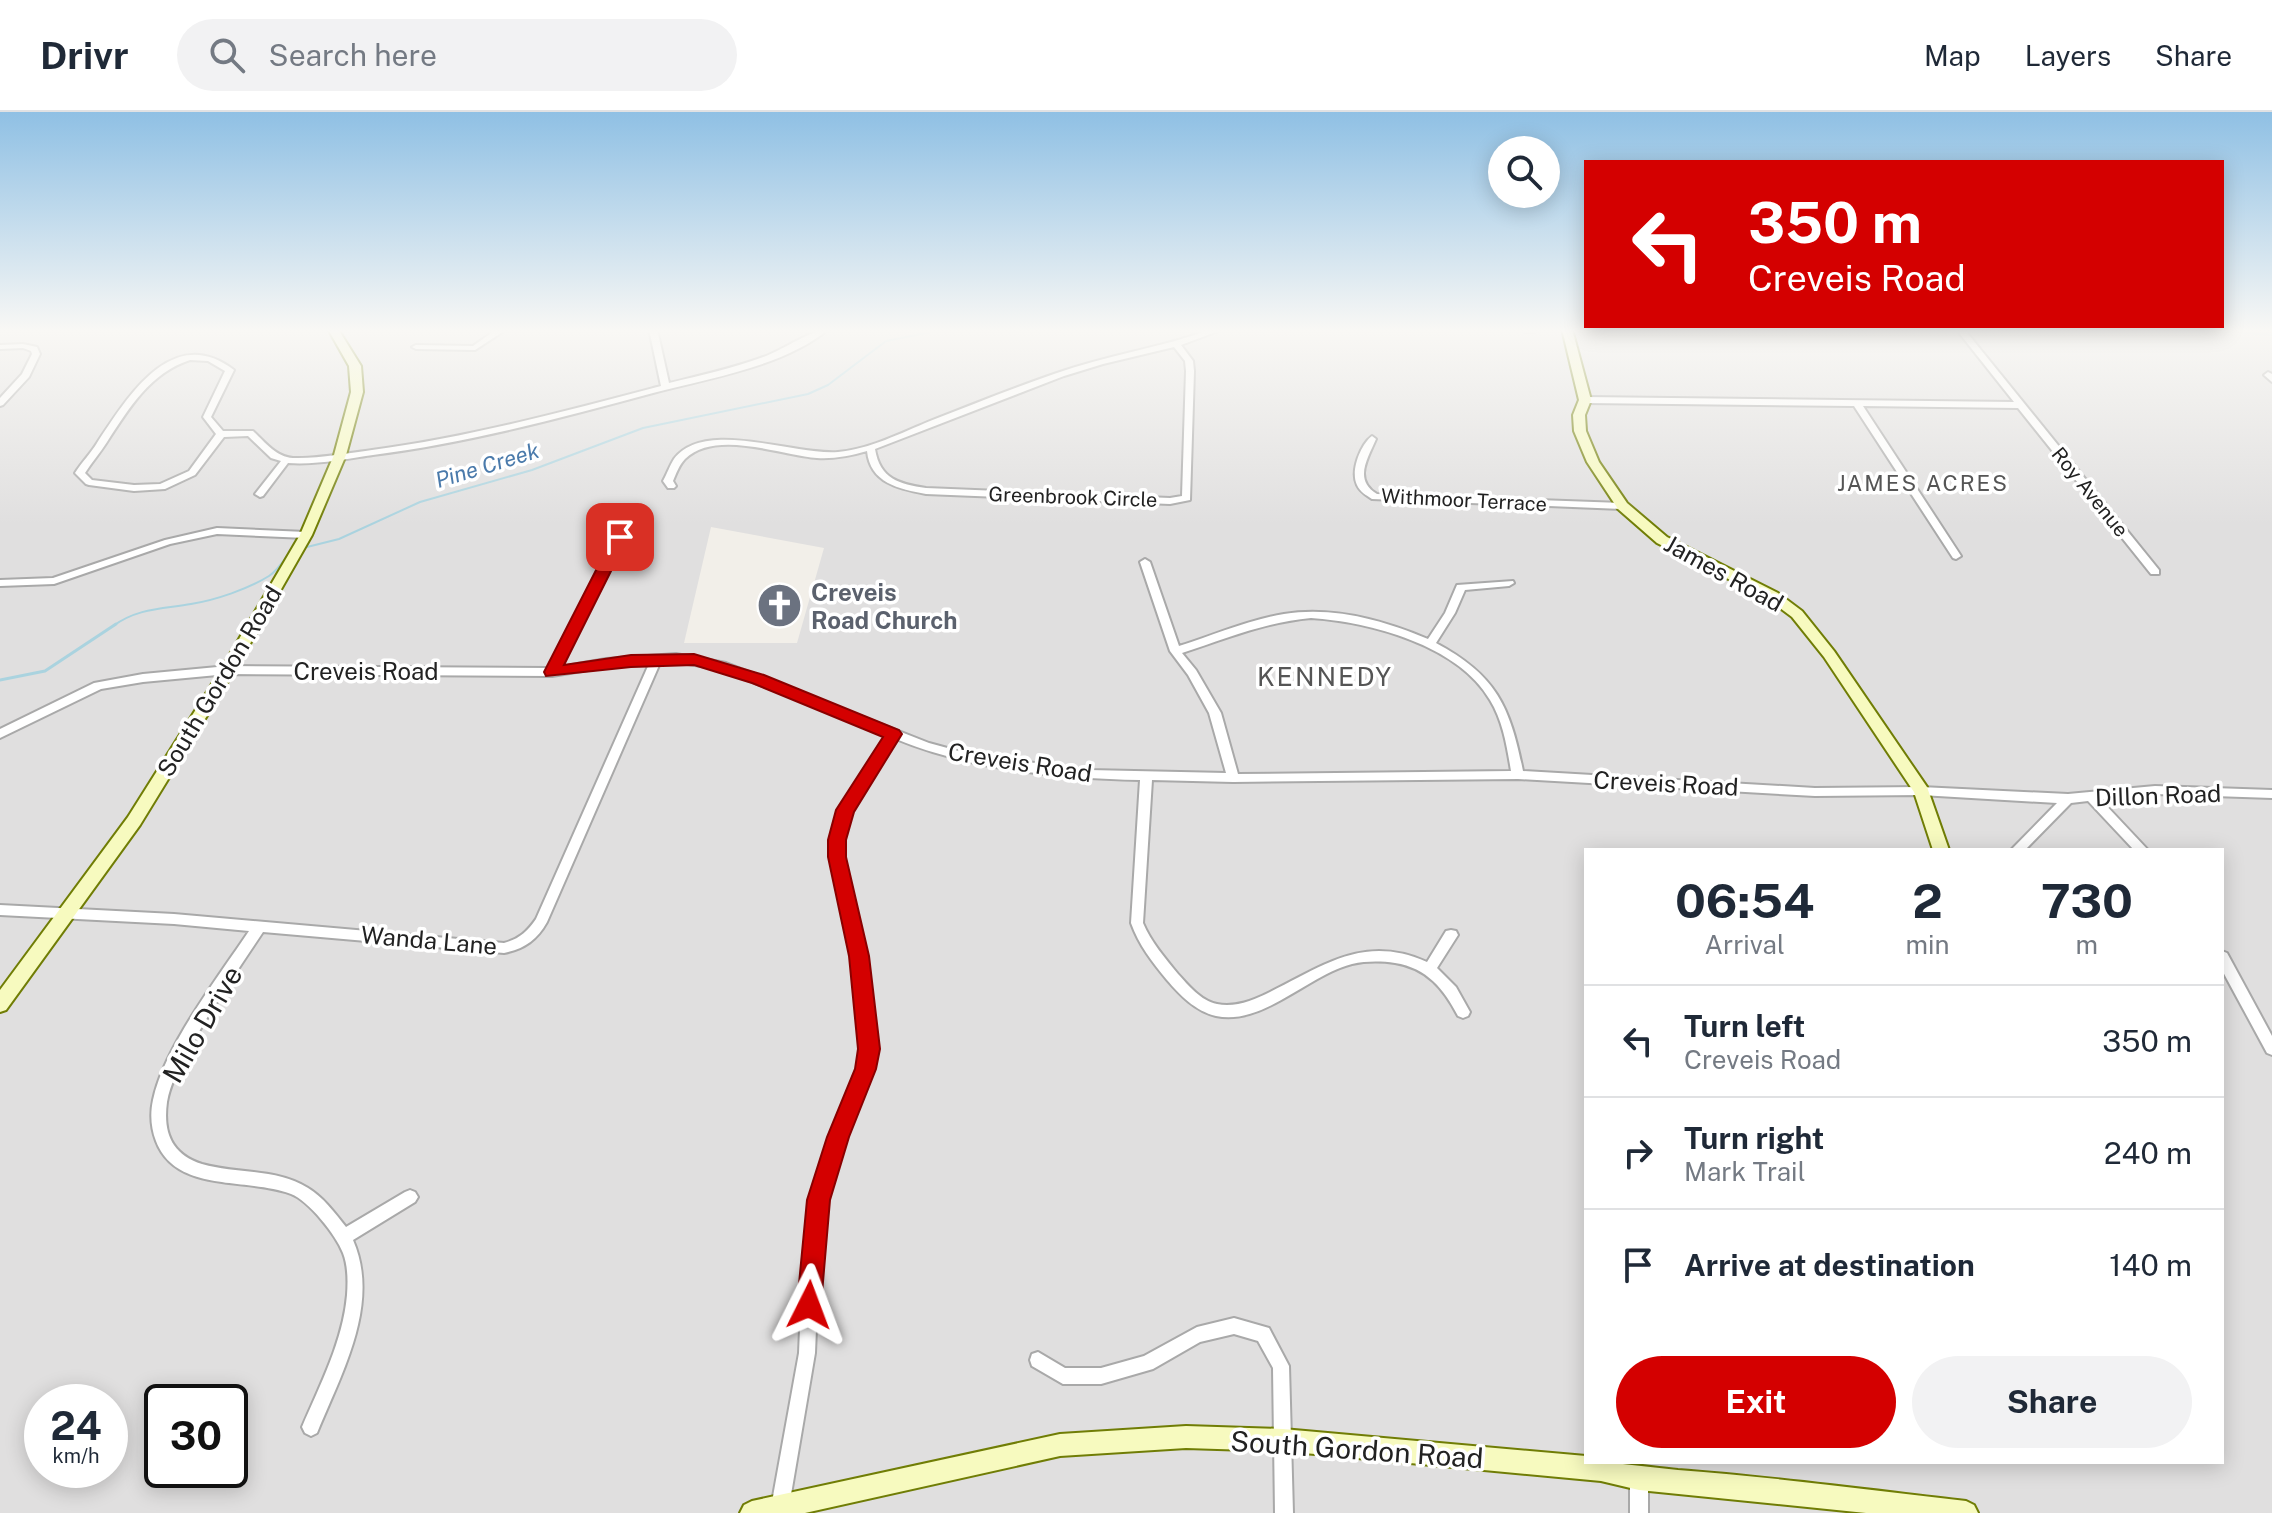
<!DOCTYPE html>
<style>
:root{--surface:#fff;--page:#f2f2f3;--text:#1f2937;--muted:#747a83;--line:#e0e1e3;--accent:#d40000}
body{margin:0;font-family:"Public Sans",sans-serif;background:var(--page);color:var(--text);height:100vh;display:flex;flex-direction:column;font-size:30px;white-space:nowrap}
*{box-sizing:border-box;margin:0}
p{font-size:26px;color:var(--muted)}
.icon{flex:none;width:44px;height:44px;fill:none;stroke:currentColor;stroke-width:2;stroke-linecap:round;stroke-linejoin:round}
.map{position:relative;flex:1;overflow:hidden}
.side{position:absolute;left:1584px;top:736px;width:640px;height:616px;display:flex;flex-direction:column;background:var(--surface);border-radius:0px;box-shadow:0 4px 20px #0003}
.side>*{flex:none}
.hud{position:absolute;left:1584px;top:48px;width:640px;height:168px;border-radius:0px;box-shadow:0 4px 20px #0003;background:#d40000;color:#fff;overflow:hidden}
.fabs{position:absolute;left:1488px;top:24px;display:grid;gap:16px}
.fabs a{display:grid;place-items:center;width:72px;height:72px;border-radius:50%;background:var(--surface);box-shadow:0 4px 20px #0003;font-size:40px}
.speed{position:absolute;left:24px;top:1272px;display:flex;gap:16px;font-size:40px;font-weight:700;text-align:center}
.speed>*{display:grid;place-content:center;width:104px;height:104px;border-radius:50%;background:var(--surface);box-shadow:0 4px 20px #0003;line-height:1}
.speed small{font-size:20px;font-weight:400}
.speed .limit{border:4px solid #111;border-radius:12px;background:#fff;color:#111}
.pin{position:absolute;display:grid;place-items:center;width:68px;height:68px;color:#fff;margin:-34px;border-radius:16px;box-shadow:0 4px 12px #0006}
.me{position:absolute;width:88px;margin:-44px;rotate:3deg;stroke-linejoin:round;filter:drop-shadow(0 0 6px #0008)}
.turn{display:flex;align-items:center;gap:28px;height:168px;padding:0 32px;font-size:36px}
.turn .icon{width:104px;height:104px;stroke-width:2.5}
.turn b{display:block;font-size:56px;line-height:68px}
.eta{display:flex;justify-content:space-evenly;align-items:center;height:136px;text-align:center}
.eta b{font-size:48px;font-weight:700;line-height:56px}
.primary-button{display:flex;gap:16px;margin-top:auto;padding:16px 32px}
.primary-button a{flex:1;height:92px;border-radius:48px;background:var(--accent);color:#fff;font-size:32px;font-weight:700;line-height:92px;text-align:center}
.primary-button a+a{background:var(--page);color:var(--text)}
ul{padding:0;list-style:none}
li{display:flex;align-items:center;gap:24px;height:112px;padding:0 32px;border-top:2px solid var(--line)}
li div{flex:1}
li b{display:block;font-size:30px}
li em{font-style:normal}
header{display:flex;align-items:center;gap:48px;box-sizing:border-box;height:112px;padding:0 40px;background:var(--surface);border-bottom:2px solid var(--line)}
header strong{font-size:38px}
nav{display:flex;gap:44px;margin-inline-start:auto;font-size:28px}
.search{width:560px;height:72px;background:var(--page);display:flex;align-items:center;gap:20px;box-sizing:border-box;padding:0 28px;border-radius:44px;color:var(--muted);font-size:30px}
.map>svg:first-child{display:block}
.residential{fill:#e0dfdf;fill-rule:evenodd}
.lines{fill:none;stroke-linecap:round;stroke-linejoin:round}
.stream-far1{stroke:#aad3df;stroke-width:2}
.stream{stroke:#aad3df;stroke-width:3}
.street-casing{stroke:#a9a9a9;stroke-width:4}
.secondary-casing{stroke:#707d05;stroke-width:4}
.street{fill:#fff;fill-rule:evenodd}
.secondary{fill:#f7fabf;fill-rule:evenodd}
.route{fill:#d40000;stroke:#8a0000;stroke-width:2}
.labels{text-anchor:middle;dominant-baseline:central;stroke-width:7;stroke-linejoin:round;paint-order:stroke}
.far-street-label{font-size:20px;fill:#222;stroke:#fff}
.far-water-label{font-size:22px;font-style:italic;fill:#4a7aab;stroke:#fff}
.far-neighbourhood-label{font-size:22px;letter-spacing:2px;fill:#555;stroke:#fff}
.street-label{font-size:24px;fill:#222;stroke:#fff}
.worship-label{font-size:24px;font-weight:bold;fill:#5b616d;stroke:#fff;text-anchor:start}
.neighbourhood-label{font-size:26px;letter-spacing:2px;fill:#555;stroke:#fff}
.near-street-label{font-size:28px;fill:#222;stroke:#fff}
</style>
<header>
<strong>Drivr</strong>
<div class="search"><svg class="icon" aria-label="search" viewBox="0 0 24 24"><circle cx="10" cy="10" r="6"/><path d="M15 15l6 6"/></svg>Search here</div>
<nav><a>Map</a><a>Layers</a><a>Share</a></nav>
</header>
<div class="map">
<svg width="2272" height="1401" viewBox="0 0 2272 1401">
<rect width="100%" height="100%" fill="#f2efe9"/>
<path class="residential" d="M0 217H2272V1401H0ZM711 415 824 436 797 531H684ZM1586 738H2222V1350H1586ZM42 1290H110V1358H42ZM162 1290H230V1358H162Z"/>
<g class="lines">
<path class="stream-far1" d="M2202 217 2272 223
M307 435 339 427 420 390 532 358 643 316 808 282 828 273 886 229 947 217
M113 514C138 496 162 497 191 492 216 488 248 477 269 464 277 459 284 448 290 440"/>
<path class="stream" d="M0 568 45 559 116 512"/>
<defs>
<path id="street" d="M497 217H507L475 238 416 237 412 235 416 233 473 234Z
M649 217H657L669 271C702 263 735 256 766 244 784 237 813 217 829 217 783 255 709 266 653 281 561 306 468 331 373 343 346 347 316 353 288 351L263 384 260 385 255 382 281 349 271 346 248 324 224 325 195 363 165 377 134 379 89 373 86 372 75 361C82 350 91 341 97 331 127 286 172 210 234 258L211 305 223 319H253C265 330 276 345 293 346 316 347 349 341 372 338 470 325 566 299 661 274ZM190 248 208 249 225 259 203 305 216 322 189 359 160 372 134 373 92 368 85 361C92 350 100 341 107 330 129 296 150 261 190 248Z
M1212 217H1224L1181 233 1193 249 1194 259 1190 388 1170 392 926 382C899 377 870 371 867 339 850 344 834 347 817 346 779 343 716 317 685 347 679 353 676 362 673 369L676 374 674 376H668L663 369C667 362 670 353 674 347 705 306 795 344 838 340 870 337 901 321 930 309 971 293 1013 276 1054 262 1106 243 1161 236 1212 217ZM1174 235 1185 249 1186 259 1182 384 1170 386 926 376C899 372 880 367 875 337L1064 264 1103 252Z
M1521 217H1538C1534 221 1525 221 1521 217Z
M1956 217H1964L2159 458V462H2151L2018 296 1863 294 1961 444 1956 447 1953 446 1854 294 1585 291 1581 288 1585 285 2014 290Z
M23 232 37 235 40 242 29 265 3 293 0 294V286L22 262 32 242 31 239 23 236 0 237V233Z
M2268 260 2272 262V270L2264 263Z
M1372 324 1376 327C1368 346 1353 368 1377 382L1622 391 1627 394 1622 397 1372 387C1366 383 1360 380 1357 373 1350 359 1361 332 1372 324Z
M217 416 306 420 311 423 306 426 217 422 170 432 54 472 0 474V468L53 466 165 428Z
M620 422 625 425 560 555 606 547 676 542 726 551 929 631 973 643 1089 658 1226 661 1209 601 1188 563 1170 539 1140 450 1145 447 1150 450 1179 534C1214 523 1248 508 1284 502 1333 494 1383 508 1428 527L1445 501 1457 473 1513 469 1514 471 1509 474 1465 478 1455 501 1436 531C1496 563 1510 594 1523 659L1815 676 1921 675 2068 682 2155 674 2272 678V686L2155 682 2101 688 2148 738H2134L2088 689 2071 691 2025 738H2011L2057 691 1921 683 1815 684 1518 667 1233 670 1152 668 1143 811C1151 830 1165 846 1178 862 1188 873 1201 889 1217 892 1235 896 1254 888 1270 880 1324 853 1365 822 1427 850L1446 819 1451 818 1456 819 1458 823 1437 856 1456 875 1470 900 1468 904 1463 906 1458 904C1444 877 1427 856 1395 851 1381 849 1366 849 1352 852 1308 863 1263 914 1216 904 1195 899 1180 883 1167 868 1152 850 1139 833 1131 811L1140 668C1059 666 971 658 896 627L851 699 843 728V745L866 844 876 937 872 957 845 1025 826 1088 819 1145 815 1241 789 1394 786 1401H764L772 1390 799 1241 803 1145 810 1088 831 1025 858 957 862 937 852 844 831 745V728L839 698 886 623 720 557 676 550 660 551 547 810C537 828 524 837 504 841L263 820C237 859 210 898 188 939 179 955 170 972 167 990 163 1020 171 1042 202 1052 236 1062 277 1056 308 1076 323 1085 335 1101 346 1115L405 1080 410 1078 415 1080 418 1085 415 1090 353 1128C381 1192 341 1262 317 1321L311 1324 305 1321 302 1315C320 1273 343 1229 347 1183 348 1169 348 1154 343 1141 336 1123 309 1089 291 1082 248 1065 176 1082 156 1029 151 1016 150 1002 153 988 164 935 219 864 249 819L174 812 0 803V793L174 802 504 831C519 827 527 820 536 807L649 552 606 555 552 564 228 562 143 570 101 577 0 626V617L94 571 143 562 228 554 548 556 615 425ZM1311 506C1370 510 1458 533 1490 588 1503 609 1507 635 1511 659L1238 662 1221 601 1196 558 1182 541C1225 527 1266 510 1311 506Z
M2222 839 2227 841 2272 924V943L2267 941 2222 858Z
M1234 1206 1269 1216 1289 1254 1293 1401H1275L1273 1256 1258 1229 1234 1222 1200 1230 1153 1257 1101 1272H1063L1032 1254 1030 1248 1032 1242 1038 1240 1065 1256H1101L1144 1244 1197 1215Z
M1639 1357 1645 1360 1648 1366V1401H1630V1366L1633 1360Z"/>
<path id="secondary" d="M328 217H338L361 254 363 280 346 343 312 423 235 558 140 713 6 898 0 900V878L128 705 222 556 300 423 334 343 351 280 349 254Z
M1562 217H1572L1591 288 1585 303 1586 319 1599 350 1627 391 1667 425 1778 481 1802 499 1834 539 1927 675 1949 738H1933L1914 680 1824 545 1792 505 1768 487 1657 431 1618 397 1587 350 1574 319 1573 303 1579 288Z
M1186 1314 1283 1317 1586 1344V1350C1617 1350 1647 1355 1678 1358 1774 1365 1870 1378 1966 1389L1974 1393 1978 1401H1866L1639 1378 1601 1369 1283 1339 1186 1336 1060 1344 805 1401H740L744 1393 752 1389 1060 1322Z"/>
</defs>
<use href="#street" class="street-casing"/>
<use href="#secondary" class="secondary-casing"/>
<use href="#street" class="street"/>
<use href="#secondary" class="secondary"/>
</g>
<linearGradient id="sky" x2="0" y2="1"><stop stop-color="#8fc0e4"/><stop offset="0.53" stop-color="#f9f8f5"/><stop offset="1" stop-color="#f9f8f5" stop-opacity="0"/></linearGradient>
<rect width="2272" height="413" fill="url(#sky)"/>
<path class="route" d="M620 420 628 425 564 553 631 543 694 542 764 563 899 618 902 622 854 700 846 728V745L869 844 880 937 876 957 849 1025 830 1088 821 1193 818 1201 809 1205 800 1201 797 1193 807 1088 827 1025 855 957 858 937 849 844 828 745V728L836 698 883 625 752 571 694 553 631 555 546 564 544 560 613 425Z"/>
<defs>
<symbol id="church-disc" viewBox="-11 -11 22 22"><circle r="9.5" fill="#6b7280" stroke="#fff"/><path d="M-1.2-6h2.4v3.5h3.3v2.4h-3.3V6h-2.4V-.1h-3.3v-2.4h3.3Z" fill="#fff"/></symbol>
</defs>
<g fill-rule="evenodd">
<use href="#church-disc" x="754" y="468" width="51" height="51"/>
</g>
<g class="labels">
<g class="far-street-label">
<text transform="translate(2090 380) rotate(51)">Roy Avenue</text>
<text transform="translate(1073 385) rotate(2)">Greenbrook Circle</text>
<text transform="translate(1464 388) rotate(3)">Withmoor Terrace</text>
</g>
<g class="far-water-label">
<text transform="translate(487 353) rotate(-17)">Pine Creek</text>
</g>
<g class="far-neighbourhood-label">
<text x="1923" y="371">JAMES ACRES</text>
</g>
<g class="street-label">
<text transform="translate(1724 461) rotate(29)">James Road</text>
<text x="366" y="559">Creveis Road</text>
<text transform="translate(219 569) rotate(-59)">South Gordon Road</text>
<text transform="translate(1020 650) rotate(9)">Creveis Road</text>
<text transform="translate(1666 671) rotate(3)">Creveis Road</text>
<text transform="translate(2158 683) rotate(-2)">Dillon Road</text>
<text transform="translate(429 828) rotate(5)">Wanda Lane</text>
</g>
<g class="worship-label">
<text x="811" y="480">Creveis<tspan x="811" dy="28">Road Church</tspan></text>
</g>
<g class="neighbourhood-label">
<text x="1325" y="564">KENNEDY</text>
</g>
<g class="near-street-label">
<text transform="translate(202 912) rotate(-60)">Milo Drive</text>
<text transform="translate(1357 1337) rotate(4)">South Gordon Road</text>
</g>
</g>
</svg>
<div class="fabs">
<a><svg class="icon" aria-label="search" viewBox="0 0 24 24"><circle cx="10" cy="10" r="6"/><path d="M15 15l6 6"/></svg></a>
</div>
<div class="speed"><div>24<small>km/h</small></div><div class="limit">30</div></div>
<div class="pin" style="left:620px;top:425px;background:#d93025"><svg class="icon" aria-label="arrive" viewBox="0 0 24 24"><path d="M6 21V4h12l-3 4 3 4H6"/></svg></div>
<svg class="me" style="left:809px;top:1193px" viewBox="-20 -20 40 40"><path d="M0-17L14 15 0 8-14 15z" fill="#d40000" stroke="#fff" stroke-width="4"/></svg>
<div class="hud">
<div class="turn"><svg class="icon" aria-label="left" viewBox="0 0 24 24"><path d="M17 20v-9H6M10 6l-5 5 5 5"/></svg><div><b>350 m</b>Creveis Road</div></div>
</div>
<section class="side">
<div class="eta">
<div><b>06:54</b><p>Arrival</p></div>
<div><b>2</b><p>min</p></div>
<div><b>730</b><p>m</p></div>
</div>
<ul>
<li><svg class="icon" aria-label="left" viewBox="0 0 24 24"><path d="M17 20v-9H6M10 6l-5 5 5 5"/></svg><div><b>Turn left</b><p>Creveis Road</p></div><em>350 m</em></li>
<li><svg class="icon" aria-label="right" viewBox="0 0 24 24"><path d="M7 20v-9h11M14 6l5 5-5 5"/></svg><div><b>Turn right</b><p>Mark Trail</p></div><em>240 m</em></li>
<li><svg class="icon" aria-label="arrive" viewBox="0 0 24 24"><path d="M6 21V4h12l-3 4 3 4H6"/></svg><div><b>Arrive at destination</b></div><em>140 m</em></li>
</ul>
<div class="primary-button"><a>Exit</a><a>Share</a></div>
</section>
</div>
